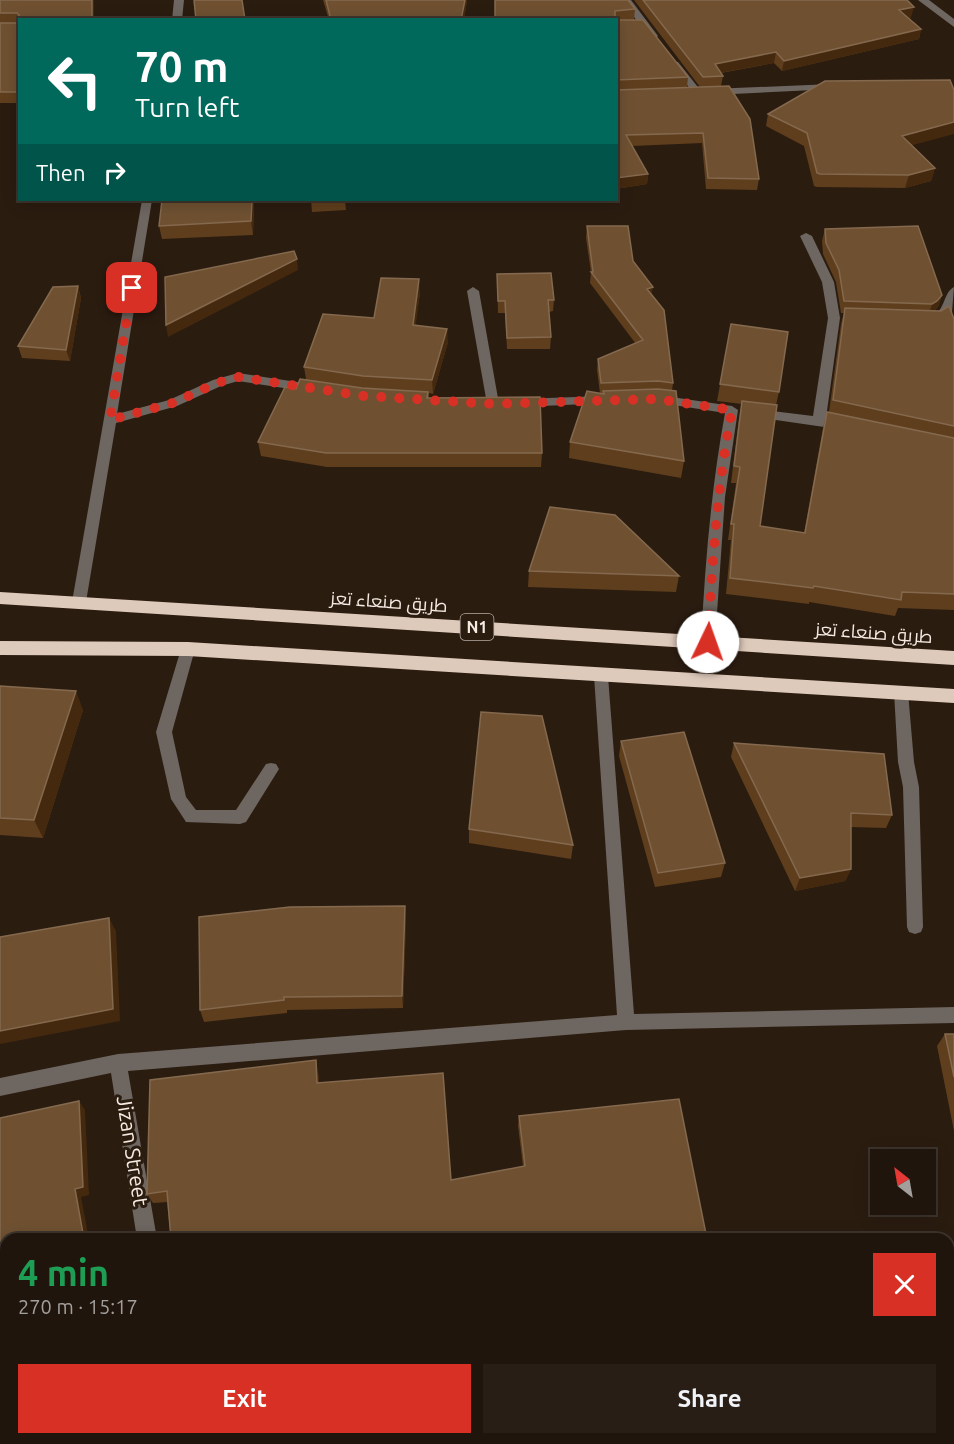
<!DOCTYPE html>
<meta charset="utf-8">
<style>
:root{--surface:#20150c;--page:#281e15;--text:#f1f3f6;--muted:#a29f9d;--line:#3d342d;--accent:#d93025}
body{margin:0;font-family:Ubuntu,Cairo,sans-serif;background:var(--page);color:var(--text);height:100vh;display:flex;flex-direction:column;font-size:22px;white-space:nowrap}
*{box-sizing:border-box;margin:0}
p{font-size:20px;color:var(--muted)}
.icon{flex:none;width:33px;height:33px;fill:none;stroke:currentColor;stroke-width:2;stroke-linecap:round;stroke-linejoin:round}
.map{position:relative;flex:1;overflow:hidden}
.details{position:absolute;left:0px;top:1233px;width:954px;height:212px;display:flex;flex-direction:column;background:var(--surface);border-radius:18px 18px 0 0;box-shadow:0 3px 15px #0003,0 0 0 2px var(--line)}
.details>*{flex:none}
.guide{position:absolute;left:18px;top:18px;width:600px;height:183px;border-radius:0px;box-shadow:0 3px 15px #0003,0 0 0 2px var(--line);background:#00695c;color:#fff;overflow:hidden}
.needle{width:39px;rotate:329deg}
.tools{position:absolute;left:870px;top:1149px;display:grid;gap:12px}
.tools a{display:grid;place-items:center;width:66px;height:66px;border-radius:0px;background:var(--surface);box-shadow:0 3px 15px #0003,0 0 0 2px var(--line);font-size:30px}
.pin{position:absolute;display:grid;place-items:center;width:51px;height:51px;color:#fff;margin:-26px;border-radius:12px;box-shadow:0 3px 9px #0006}
.me{position:absolute;width:66px;margin:-33px;rotate:3deg;stroke-linejoin:round;filter:drop-shadow(0 0 4px #0008)}
.turn{display:flex;align-items:center;gap:21px;height:126px;padding:0 18px;font-size:27px}
.turn .icon{width:78px;height:78px;stroke-width:2.5}
.turn b{display:block;font-size:42px;line-height:51px}
.then{display:flex;align-items:center;height:57px;padding:0 18px;background:#0003;gap:12px;font-size:22px}
.round{display:grid;place-items:center;flex:none;width:63px;height:63px;border-radius:0px;background:var(--page)}
.summary{display:flex;align-items:center;justify-content:space-between;height:102px;padding:0 18px}
h1{font-size:36px;font-weight:700;line-height:45px;color:#1e9e55}
.button{display:flex;gap:12px;margin-top:auto;padding:12px 18px}
.button a{flex:1;height:69px;border-radius:0px;background:var(--accent);color:#fff;font-size:24px;font-weight:700;line-height:69px;text-align:center}
.button a+a{background:var(--page);color:var(--text)}
.map>svg:first-child{display:block}
.lines{fill:none;stroke-linecap:round;stroke-linejoin:round}
.minor{fill:#6e6660;fill-rule:evenodd}
.highway{fill:#decabb;fill-rule:evenodd}
.wall{fill:#5f3e1d}
.shaded-wall{fill:#44290f}
.building{fill:#6f5132;stroke:#84694e;stroke-width:1.5}
.route{stroke:#d93025;stroke-width:10;stroke-dasharray:0 18}
.labels{text-anchor:middle;dominant-baseline:central;stroke-width:6;stroke-linejoin:round;paint-order:stroke}
.shield{fill:#2b1c10;stroke:#b8ada4;stroke-width:1.5}
.shield-label{font-size:16px;font-weight:bold;fill:#f5ebe3}
.street-label{font-size:18px;fill:#f5ebe3;stroke:#2b1c10}
.near-street-label{font-size:21px;fill:#f5ebe3;stroke:#2b1c10}
</style>
<div class="map">
<svg width="954" height="1444" viewBox="0 0 954 1444">
<rect width="100%" height="100%" fill="#2b1c10"/>
<g class="lines">
<path class="minor" d="M174 0H184L182 20H172Z
M621 0H631L658 36 656 38H650Z
M918 0H929L954 19V27Z
M672 62H678L701 91V95H695L672 66Z
M832 84 837 87 835 89 712 95 707 92 712 89Z
M142 200H152L117 414 169 400 213 380 238 373 317 385 323 389 317 393 238 381 221 386 177 406 116 423 86 602 79 607 72 602Z
M806 233 812 236 834 282 840 318 826 418 849 423 851 426 849 429 845 430 756 417 750 413 756 409 813 416 828 318 822 282 800 236Z
M473 287 479 291 499 404 493 408 487 404 467 291Z
M954 287 952 312 940 323H932V317C946 309 943 293 954 287Z
M658 395 732 406 738 410 725 497 715 642 713 646H703L701 642C705 565 711 489 725 413L654 402 652 399Z
M604 396 608 397 610 400 608 403 520 407 514 403 520 399Z
M188 643 193 645 195 649 172 732 186 797 196 810H236L266 764 271 763 276 764 279 769 246 822 240 824 186 822 171 799 156 732 181 649 183 645Z
M601 670 606 672 608 676 634 1014 954 1007V1023L626 1030 128 1071 157 1239H137L111 1073 0 1096V1078L118 1054 617 1015 594 676 596 672Z
M901 686 906 688 908 692 914 762 919 787 923 927 921 932 915 934 909 932 907 927 903 787 898 762 894 692 896 688Z
M171 1438H192V1444H172Z"/>
<path class="highway" d="M0 592 954 651V665L0 604Z
M0 641 188 642 954 689V703L188 656 0 655Z"/>
</g>
<path class="wall" d="M0 0 94 20H20V103H0Z
M323 0H467L464 20H329Z
M634 0H907L911 18H909L921 29 919 39 782 71 774 63 721 73 723 76 721 86 759 179 757 190 706 189 702 143 632 146 648 174 647 184 616 189V20H495L635 9 634 20 688 77 687 87H700Z
M768 114 912 146 935 168 931 181 905 188 817 187 814 186 804 146 766 126Z
M254 200 253 235 162 239 159 226Z
M311 200H345L346 210 312 212Z
M587 226 633 261 652 295 673 383 672 391 684 461 681 478 569 458 570 442 600 393 597 370 598 359 636 344 590 283 591 272 586 238Z
M825 229 942 295 938 307 935 310 954 319V610L898 608 895 616 809 602V604L726 594 731 540H728L736 483H731L739 418 742 404 717 401 731 324 779 392 776 405 760 526 804 533 823 428 827 412H829L841 324 844 313H841L836 282 823 254 822 241Z
M497 274 554 300 553 311 549 312 551 337 550 349H507L505 313H498Z
M78 286 81 298 70 361 22 358 18 346Z
M420 293 415 325 448 342 433 394 429 393V398L542 453 541 467H327L261 456 258 442 306 379 304 367 374 318Z
M529 571 679 576 676 592 528 587Z
M0 686 83 710 43 838 0 835Z
M621 741 725 863 721 877 655 887 619 756Z
M734 743 892 815 886 828 851 827V869L845 881 795 891 731 757Z
M469 829 573 845 571 859 469 843Z
M406 920 403 1008 287 1010V1013L204 1022 200 1010Z
M945 1034H954V1131L937 1046Z
M318 1072 319 1082 451 1180 523 1166 518 1126 519 1116 707 1239H171L167 1202 153 1203 147 1194Z
M954 1260V1371L948 1369V1332Z
M627 1438H712L714 1444H629Z"/>
<path class="shaded-wall" d="M92 0H94V20H92Z
M465 0H467L464 20H461Z
M914 7 911 18 896 21 899 10Z
M921 29 919 39 782 71 784 61Z
M776 52 774 63 714 74 715 64Z
M954 122V134L898 149 902 136Z
M935 168 931 181 905 188 909 175Z
M648 174 647 184 616 189V178Z
M252 200H254L253 235 251 221Z
M297 259 298 270 168 337 166 325Z
M419 279 420 293 414 339 413 325Z
M78 286 81 298 70 361 66 350Z
M653 287 651 299 647 289Z
M942 295 938 307 933 313 928 316 932 304Z
M447 329 448 342 433 394 432 380Z
M76 691 83 710 43 838 34 820Z
M851 869 845 881 795 891 800 878Z
M405 906 406 920 403 1008 402 996Z
M109 918 116 931 120 1021 0 1044V1031Z
M316 1060 318 1072 320 1094 317 1083Z
M79 1101 85 1110 89 1195 81 1197 89 1239H84L75 1189Z
M6 1431V1438H7L3 1440 0 1438V1433Z"/>
<path class="building" d="M0 0H92V20H20V92H0V23H17L19 15 17 13H0Z
M194 0H242L245 20H196Z
M326 0H465L461 20H331Z
M495 0H628L635 9 615 11V20H495Z
M643 0H907L914 7 899 10 921 29 784 61 776 52 715 64 723 76 703 77Z
M616 20H643L688 77 616 80Z
M950 80 954 90V122L902 136 935 168 909 175 820 174 817 173 807 133 768 114 825 81Z
M729 86 750 119 759 179 708 178 703 133 626 135 648 174 616 178V90Z
M162 200H252L251 221 159 226Z
M587 226H628L633 261 653 287 647 289 664 310 673 383 658 381 601 383 598 359 643 340 591 272H593Z
M918 226 942 295 937 301 932 304 844 301 839 270 826 243 825 229Z
M294 251 297 259 166 325 165 277Z
M551 273 554 300H548L551 337 507 338 505 301H498L497 274Z
M381 278 419 279 413 325 447 329 432 380 363 376 304 367 323 314 374 318Z
M78 286 66 350 18 346 53 287Z
M949 306 954 319V426L833 400 845 308 941 311Z
M731 324 788 332 779 392 720 384Z
M300 379 362 388 428 392 427 398 540 397 542 453H326L258 442 285 387 296 389Z
M658 389 676 391 684 461 570 442 587 391 604 394 603 391Z
M742 401 777 405 760 526 805 533 827 412 954 438V594L902 592 901 600 814 586 813 588 730 578 734 524H731L740 467 734 466Z
M550 507 615 515 679 576 529 571Z
M0 686 76 691 34 820 0 818Z
M481 712 542 716 573 845 469 829Z
M684 732 725 863 658 873 621 741Z
M734 743 884 754 892 815 851 813V869L800 878Z
M405 906 402 996 284 997V1000L200 1010 199 917 290 907Z
M109 918 113 1009 0 1031V937Z
M945 1034H954V1077Z
M316 1060 317 1083 443 1073 451 1180 525 1166 519 1116 679 1099 707 1239H535L534 1237 523 1239H171L167 1191 147 1194 150 1080Z
M79 1101 83 1187 75 1189 84 1239H6V1431L0 1433V1118Z
M188 1438H331L333 1444H180V1441H186Z
M632 1438H712L714 1444H634Z"/>
<g class="lines">
<path class="route" d="M132 288 110 420 173 403 217 383 238 377 364 396 493 404 656 399 732 410C717 487 712 564 708 642"/>
</g>
<g class="labels">
<rect class="shield" x="460.5" y="614" width="33" height="26" rx="4.5"/>
<g class="shield-label">
<text x="477" y="627">N1</text>
</g>
<g class="street-label">
<text transform="translate(389 601) rotate(4)">طريق صنعاء تعز</text>
<text transform="translate(874 632) rotate(4)">طريق صنعاء تعز</text>
</g>
<g class="near-street-label">
<text transform="translate(133 1151) rotate(81)">Jizan Street</text>
</g>
</g>
</svg>
<div class="tools">
<a><svg class="needle" viewBox="-14 -14 28 28"><path d="M0-13l5 13h-10z" fill="#e53935"/><path d="M0 13l5-13h-10z" fill="#a29f9d"/></svg></a>
</div>
<div class="pin" style="left:132px;top:288px;background:#d93025"><svg class="icon" aria-label="arrive" viewBox="0 0 24 24"><path d="M6 21V4h12l-3 4 3 4H6"/></svg></div>
<svg class="me" style="left:708px;top:642px" viewBox="-20 -20 40 40"><circle r="19" fill="#fff"/><path d="M0-13L10 11 0 6-10 11z" fill="#d93025"/></svg>
<div class="guide">
<div class="turn"><svg class="icon" aria-label="left" viewBox="0 0 24 24"><path d="M17 20v-9H6M10 6l-5 5 5 5"/></svg><div><b>70 m</b>Turn left</div></div>
<div class="then">Then<svg class="icon" aria-label="right" viewBox="0 0 24 24"><path d="M7 20v-9h11M14 6l5 5-5 5"/></svg></div>
</div>
<section class="details">
<div class="summary"><div><h1>4 min</h1><p>270 m · 15:17</p></div><a class="round" style="background:#d93025;color:#fff"><svg class="icon" aria-label="close" viewBox="0 0 24 24"><path d="M6 6l12 12M18 6L6 18"/></svg></a></div>
<div class="button"><a>Exit</a><a>Share</a></div>
</section>
</div>
